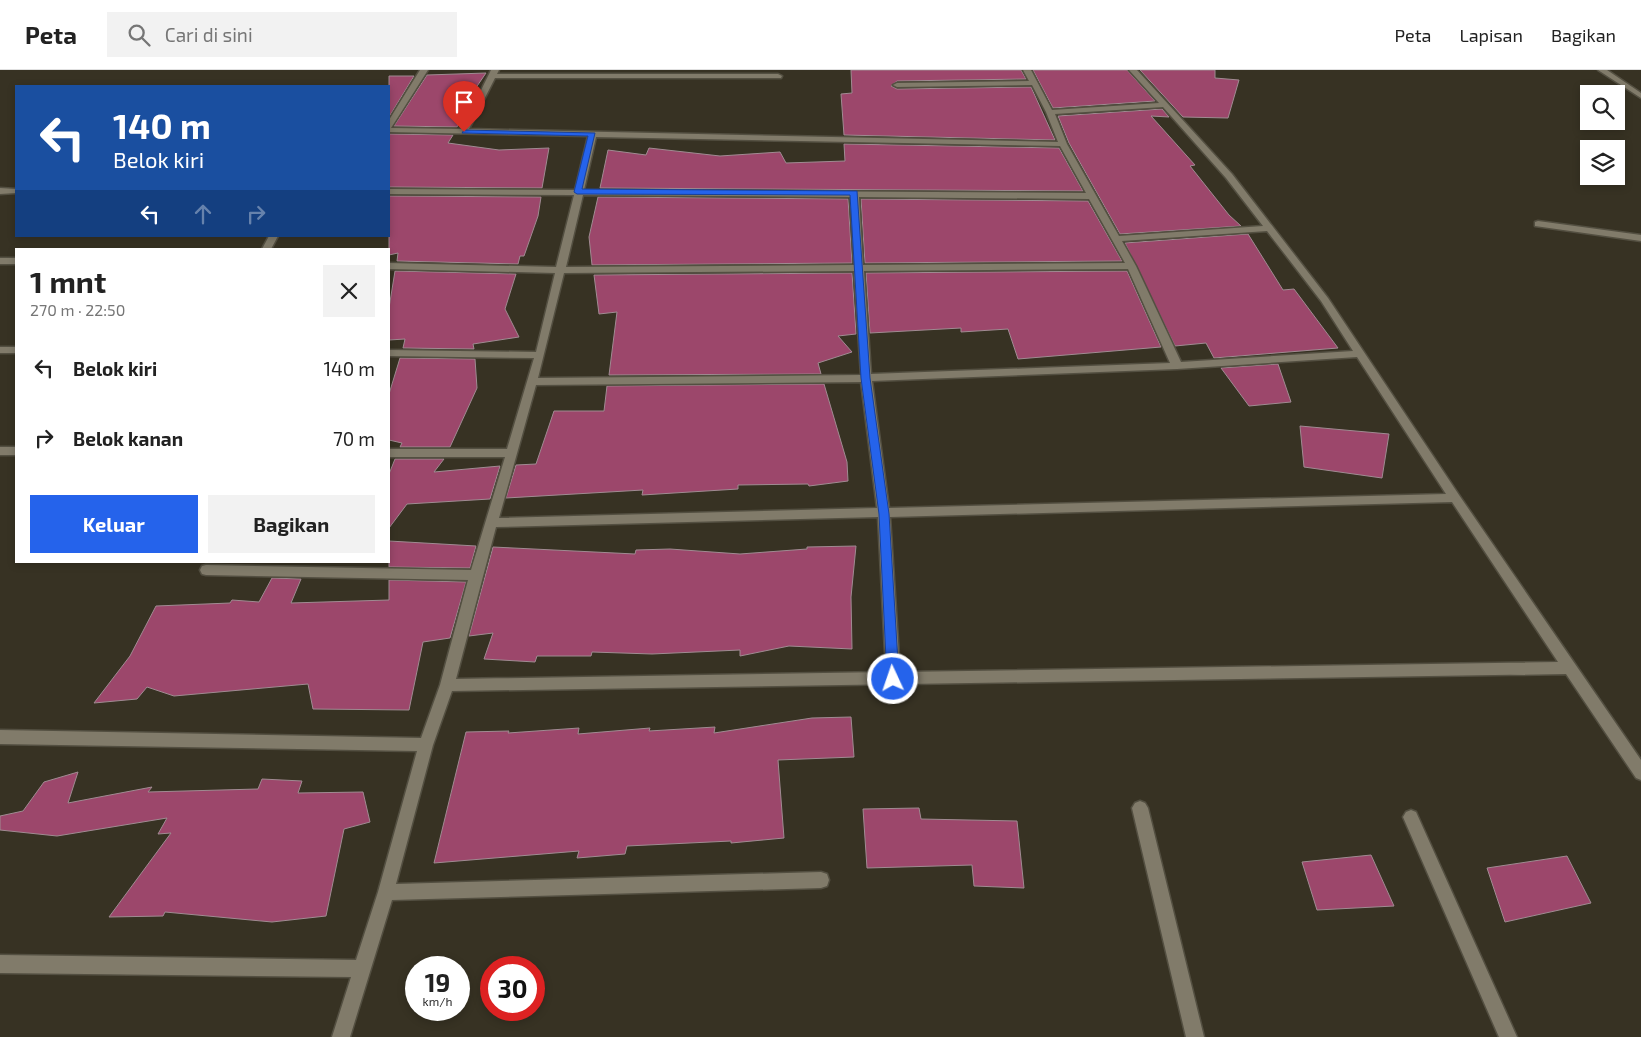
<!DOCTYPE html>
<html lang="id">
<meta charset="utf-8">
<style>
:root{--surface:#fff;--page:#f2f2f2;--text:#222;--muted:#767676;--line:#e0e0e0;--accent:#2563eb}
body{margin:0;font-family:"Exo 2",sans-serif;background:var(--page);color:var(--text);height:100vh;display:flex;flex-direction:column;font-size:19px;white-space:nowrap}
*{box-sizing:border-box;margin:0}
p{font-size:16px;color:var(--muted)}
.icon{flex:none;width:28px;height:28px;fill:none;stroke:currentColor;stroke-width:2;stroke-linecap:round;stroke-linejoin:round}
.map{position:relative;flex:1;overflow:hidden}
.details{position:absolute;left:15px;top:178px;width:375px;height:315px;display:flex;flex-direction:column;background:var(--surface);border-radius:0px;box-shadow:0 2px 8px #0003}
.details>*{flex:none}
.banner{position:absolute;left:15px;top:15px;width:375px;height:152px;border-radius:0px;box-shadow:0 2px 8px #0003;background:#1a4fa0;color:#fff;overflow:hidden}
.fabs{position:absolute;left:1580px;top:15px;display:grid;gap:10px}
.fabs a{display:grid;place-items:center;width:45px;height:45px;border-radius:0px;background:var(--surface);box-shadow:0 2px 8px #0003;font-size:25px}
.speed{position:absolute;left:405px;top:886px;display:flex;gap:10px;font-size:25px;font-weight:700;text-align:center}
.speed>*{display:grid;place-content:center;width:65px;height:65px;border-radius:50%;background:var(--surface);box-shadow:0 2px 8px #0003;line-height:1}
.speed small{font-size:12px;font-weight:400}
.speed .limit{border:8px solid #d22;background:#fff;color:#111}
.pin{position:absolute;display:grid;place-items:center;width:42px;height:42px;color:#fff;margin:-51px -21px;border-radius:50% 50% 50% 0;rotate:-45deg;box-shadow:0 0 5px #0007}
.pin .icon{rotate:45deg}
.me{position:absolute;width:55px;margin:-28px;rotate:357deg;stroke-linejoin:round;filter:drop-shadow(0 0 4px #0008)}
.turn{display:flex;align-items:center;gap:18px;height:105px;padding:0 15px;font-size:22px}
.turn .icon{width:65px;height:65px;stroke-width:2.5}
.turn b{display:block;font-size:35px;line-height:42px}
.lanes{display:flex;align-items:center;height:48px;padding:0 15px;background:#0003;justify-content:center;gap:25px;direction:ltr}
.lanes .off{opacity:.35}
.round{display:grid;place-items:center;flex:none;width:52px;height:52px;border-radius:0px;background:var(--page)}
.summary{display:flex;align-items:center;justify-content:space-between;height:85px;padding:0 15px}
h1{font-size:30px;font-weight:700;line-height:38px}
.button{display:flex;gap:10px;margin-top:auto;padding:10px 15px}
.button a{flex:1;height:58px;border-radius:0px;background:var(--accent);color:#fff;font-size:20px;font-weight:700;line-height:58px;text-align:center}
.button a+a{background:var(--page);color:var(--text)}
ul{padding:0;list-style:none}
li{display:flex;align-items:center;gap:15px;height:70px;padding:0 15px}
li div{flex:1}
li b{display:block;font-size:19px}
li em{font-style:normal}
header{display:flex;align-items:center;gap:30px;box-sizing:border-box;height:70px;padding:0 25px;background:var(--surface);border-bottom:1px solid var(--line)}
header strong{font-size:24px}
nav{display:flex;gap:28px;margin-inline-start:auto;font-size:18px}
.search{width:350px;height:45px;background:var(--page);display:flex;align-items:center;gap:12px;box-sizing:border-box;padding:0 18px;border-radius:0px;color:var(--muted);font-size:19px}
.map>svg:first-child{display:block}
.building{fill:#9c476b;stroke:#a08b92}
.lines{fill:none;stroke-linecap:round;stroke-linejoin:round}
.minor-casing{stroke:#534f41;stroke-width:3}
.minor{fill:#817b6a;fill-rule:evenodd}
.route{fill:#2563eb;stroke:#184099}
</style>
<header>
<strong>Peta</strong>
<div class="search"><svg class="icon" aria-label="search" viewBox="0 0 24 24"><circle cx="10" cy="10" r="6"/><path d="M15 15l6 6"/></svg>Cari di sini</div>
<nav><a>Peta</a><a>Lapisan</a><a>Bagikan</a></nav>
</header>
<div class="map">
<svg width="1641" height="967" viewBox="0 0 1641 967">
<rect width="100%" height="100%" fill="#373223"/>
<path class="building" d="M851 0H1021L1026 9 897 11 891 16 897 19 1031 17 1055 70 844 65 841 24 852 23Z
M1033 0H1127L1155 31 1053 38Z
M1140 0H1215V8L1239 10 1228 48 1183 47Z
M486 3 458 44H464L457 57 394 56 427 5Z
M389 6H414L389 47Z
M1162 39 1169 47 1151 46 1195 95 1190 96 1229 145 1241 156 1120 164 1069 73 1058 46Z
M389 64 453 65 448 73 499 80 549 78 542 118 389 117Z
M844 74 1059 78 1083 121 600 118 608 80 646 85 649 78 720 86 780 82 786 93 845 91Z
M389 126 541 127 538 146 524 186H520L518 194 397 191 398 183 389 185Z
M598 127 848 129 852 193 592 195 589 167Z
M861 129 1088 131 1122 191 865 193Z
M1248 164 1283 220 1294 219 1338 278 1214 288 1206 273 1175 276 1125 173Z
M395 201 516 204 505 239 519 267 473 274 474 279 403 278 405 269 389 270V238Z
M1127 201 1161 277 1018 289 1008 259 961 262V258L870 263 866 203Z
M852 203 856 264 838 266 852 282 818 293 821 304 609 305 617 242 599 244 594 205Z
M400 288 475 289 477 318 450 377H400L402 373 389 370V324Z
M1278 294 1291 332 1249 336 1221 298Z
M824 314 847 392 848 411 809 416 808 414 738 415V419L642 425 643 420 506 428 516 395 536 394 554 341H604L607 316Z
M1300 356 1389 364 1382 408 1304 397Z
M395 389H444L434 402 500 396 490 429 407 434 389 458V404Z
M389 471 476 476 470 498 389 497Z
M856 476 851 527 852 579 789 576 740 586V580L652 584 592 582 591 586H537L535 592 484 589 493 563 469 566 493 477 635 484 636 480 670 479 740 484 807 479V477Z
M272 508 301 509 291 533 389 530V510L466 512 450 568 423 572 409 640 313 639 308 614 174 626 147 617 137 629 94 633 130 586 156 536 230 533 232 530 259 532Z
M851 647 854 687 778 690 784 768 731 773V771L627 776 625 784 577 788 579 781 434 793 466 662 509 661 508 663 579 658 578 664 650 658 649 661 715 657 714 663 812 648Z
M78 702 68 733 152 717 148 722 258 719 262 709 302 711 298 723 363 722 370 752 344 759 326 846 272 852 165 842 163 846 109 847 171 763 158 764 167 748 57 766 0 760V746L23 741 44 712Z
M919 738 921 749 1017 751 1024 818 974 816 972 795 867 798 863 739Z
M1371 785 1394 836 1317 840 1302 792Z
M1567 786 1591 833 1505 852 1487 798Z"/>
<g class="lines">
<defs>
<path id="minor" d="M420 0H428L391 58 462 59 491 0H499L497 4H778L782 6 781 8H495L469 59 1058 72 1046 42 1032 15 897 17 893 15 897 13 1029 11 1023 0H1031L1052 40 1159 33 1129 0H1137L1232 104 1328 228 1459 425 1641 690V710L1636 708 1566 604 452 621 433 675 396 814 821 802 827 804 829 810 827 816 821 818 392 830 350 967H332L351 907 0 903V885L356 890 378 822 417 681 0 674V660L421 668 440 615 468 510 206 505 202 504 200 500 202 496 206 495 471 500 505 387H389V379H507L534 288 389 286V280L536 282 555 203 389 199V193L556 197 574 125 389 124V119L575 120 588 66 389 62V50ZM1163 37 1226 108 1263 156 1119 166 1067 74 1055 44ZM596 67 1060 76 1086 123 584 120ZM583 125 850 127 854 195 566 197ZM859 127 1089 129 1125 193 863 195ZM1267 161 1321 231 1353 281 1181 292 1136 196 1122 171ZM1128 199 1170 293 871 304 864 201ZM854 201 861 305 538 308 564 203ZM1357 287 1446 424 889 438 872 311 1177 299ZM861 312 877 438 499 448 536 315ZM1452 432 1558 592 900 602 890 447ZM878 447 886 602 456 609 496 457Z
M1598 0H1607L1641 23V28Z
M0 118 16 119V123L0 124Z
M1538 151 1641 165V171L1535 156V152Z
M269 166H278L271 179H262Z
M0 188H16V194H0Z
M0 277H16V283H0Z
M0 377H16V385H0Z
M1140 731 1145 733 1148 738 1204 967H1186L1132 738 1135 733Z
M1411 740 1416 742 1517 967H1499L1403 747 1406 742Z"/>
</defs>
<use href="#minor" class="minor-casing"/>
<use href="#minor" class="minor"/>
</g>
<path class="route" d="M464 60 595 63 582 119 857 121 870 308 889 444 899 609 898 613 893 614 887 609 879 444 861 308 850 125 577 124 574 122 588 66 462 63Z"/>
</svg>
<div class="fabs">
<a><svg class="icon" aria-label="search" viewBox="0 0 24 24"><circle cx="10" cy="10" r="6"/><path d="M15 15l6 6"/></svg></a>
<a><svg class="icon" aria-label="layers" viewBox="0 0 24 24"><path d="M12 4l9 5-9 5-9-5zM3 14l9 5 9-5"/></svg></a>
</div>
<div class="speed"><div>19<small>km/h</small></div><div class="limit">30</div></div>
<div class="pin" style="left:464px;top:62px;background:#d93025"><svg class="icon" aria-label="arrive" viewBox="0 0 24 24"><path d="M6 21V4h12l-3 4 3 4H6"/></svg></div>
<svg class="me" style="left:893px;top:609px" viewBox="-20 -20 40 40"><circle r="17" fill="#2563eb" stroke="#fff" stroke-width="3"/><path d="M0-11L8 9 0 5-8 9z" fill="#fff"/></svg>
<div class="banner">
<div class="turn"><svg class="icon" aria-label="left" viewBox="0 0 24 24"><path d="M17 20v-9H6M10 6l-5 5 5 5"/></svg><div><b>140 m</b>Belok kiri</div></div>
<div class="lanes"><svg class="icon" aria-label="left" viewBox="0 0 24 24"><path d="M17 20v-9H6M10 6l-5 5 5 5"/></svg><svg class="icon off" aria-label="ahead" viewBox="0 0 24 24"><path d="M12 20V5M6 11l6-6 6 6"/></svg><svg class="icon off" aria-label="right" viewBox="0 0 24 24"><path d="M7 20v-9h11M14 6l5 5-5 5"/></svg></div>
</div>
<section class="details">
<div class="summary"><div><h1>1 mnt</h1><p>270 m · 22:50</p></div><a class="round"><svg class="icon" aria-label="close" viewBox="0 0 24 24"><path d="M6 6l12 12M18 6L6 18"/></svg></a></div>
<ul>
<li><svg class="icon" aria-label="left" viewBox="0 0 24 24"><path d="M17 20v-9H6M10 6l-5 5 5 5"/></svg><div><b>Belok kiri</b></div><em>140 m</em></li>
<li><svg class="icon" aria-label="right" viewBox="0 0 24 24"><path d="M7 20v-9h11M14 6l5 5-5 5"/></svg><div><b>Belok kanan</b></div><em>70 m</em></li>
</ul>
<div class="button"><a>Keluar</a><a>Bagikan</a></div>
</section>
</div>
